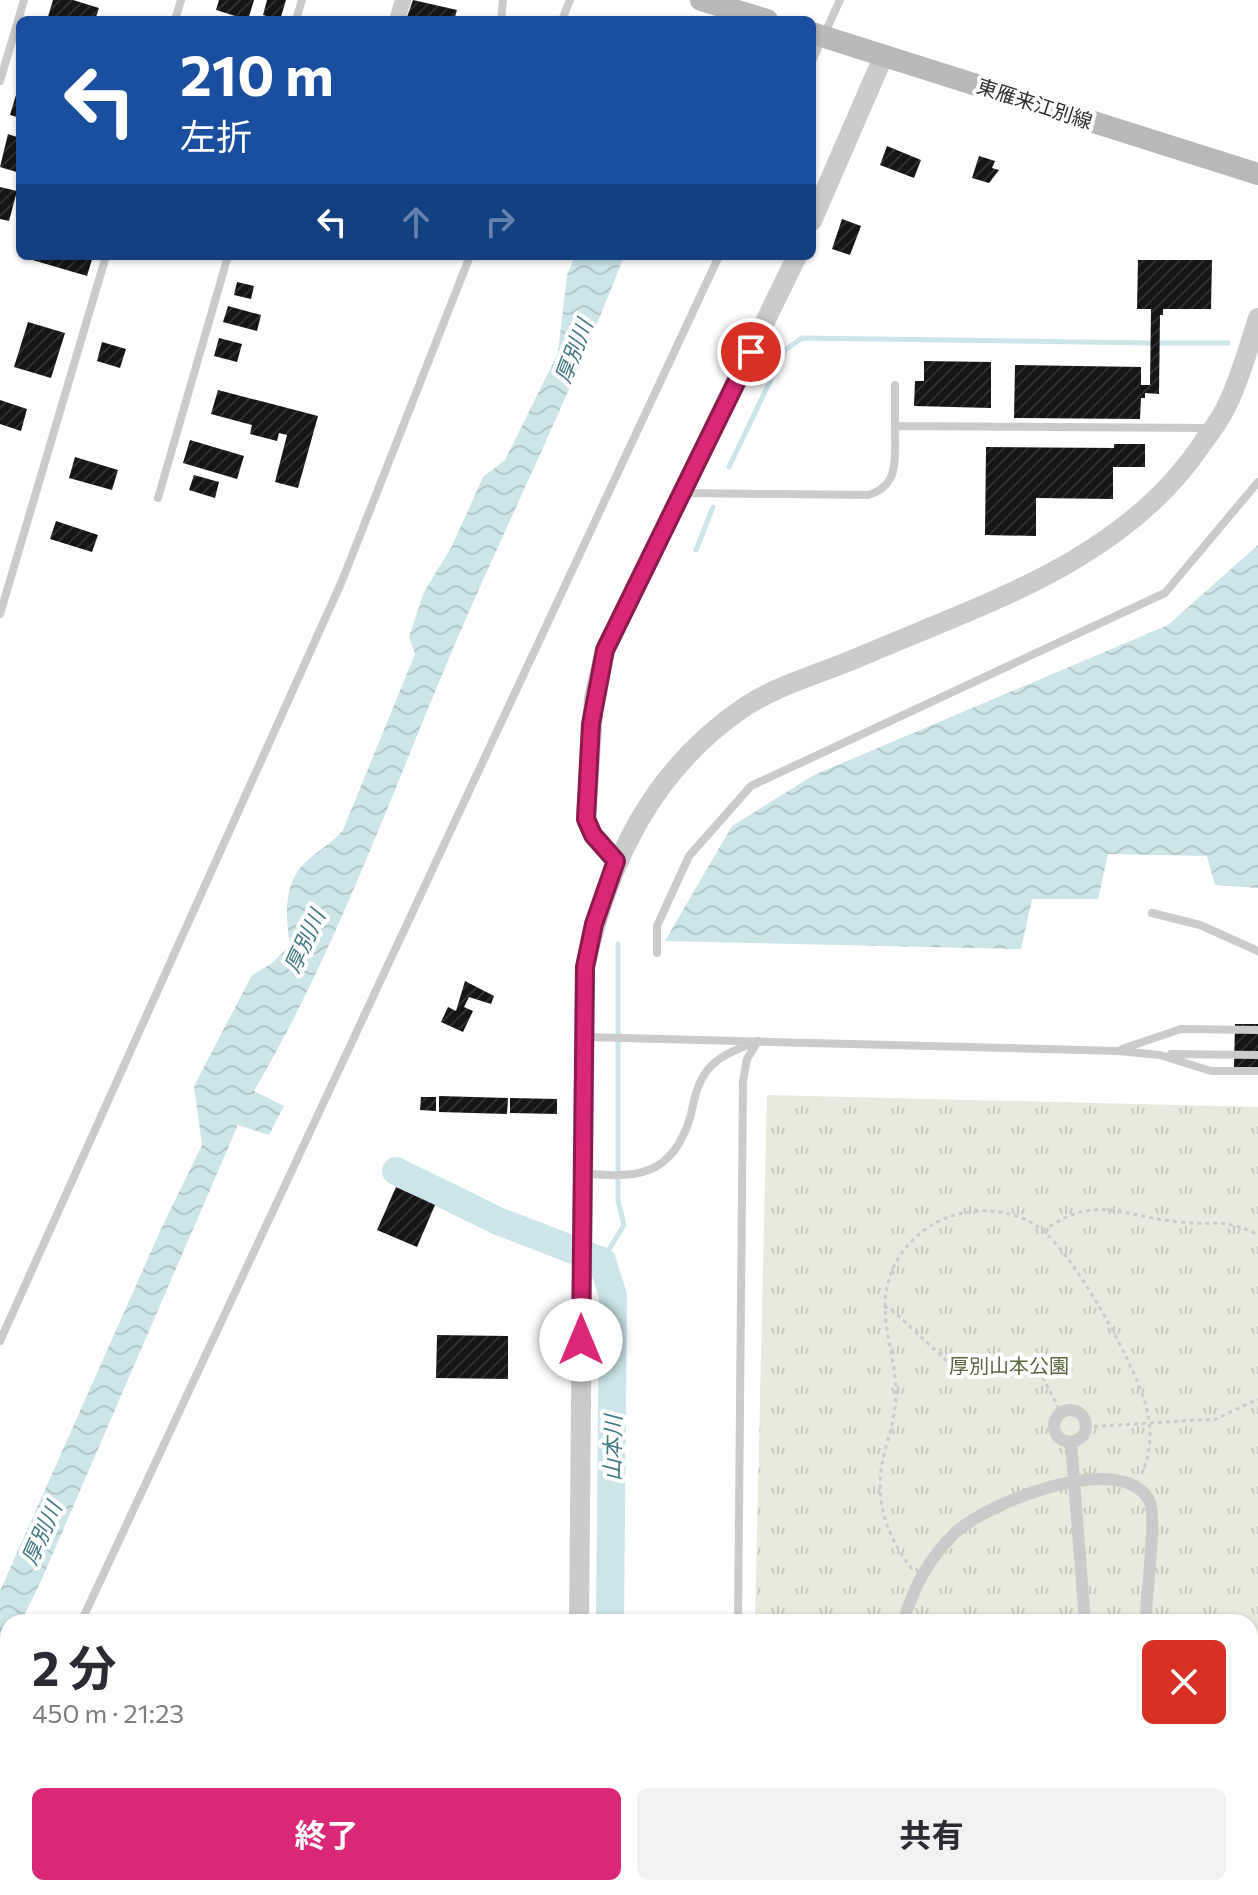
<!DOCTYPE html>
<html lang="ja">
<meta charset="utf-8">
<style>
:root{--surface:#fff;--page:#f2f2f3;--text:#2b2b33;--muted:#7c7c81;--accent:#db2777}
body{margin:0;font-family:Commissioner,"Noto Sans JP",sans-serif;background:var(--page);color:var(--text);height:100vh;display:flex;flex-direction:column;font-size:30px;white-space:nowrap}
*{box-sizing:border-box;margin:0}
p{font-size:26px;color:var(--muted)}
.icon{flex:none;width:44px;height:44px;fill:none;stroke:currentColor;stroke-width:2;stroke-linecap:round;stroke-linejoin:round}
.map{position:relative;flex:1;overflow:hidden}
.sheet{position:absolute;left:0px;top:1614px;width:1258px;height:282px;display:flex;flex-direction:column;background:var(--surface);border-radius:24px 24px 0 0;box-shadow:0 2px 6px #0004}
.sheet>*{flex:none}
.hud{position:absolute;left:16px;top:16px;width:800px;height:244px;border-radius:12px;box-shadow:0 2px 6px #0004;background:#1a4fa0;color:#fff;overflow:hidden}
.pin{position:absolute;display:grid;place-items:center;width:68px;height:68px;color:#fff;margin:-34px;border:4px solid #fff;border-radius:50%;box-shadow:0 2px 8px #0007}
.me{position:absolute;width:88px;margin:-44px;rotate:0deg;stroke-linejoin:round;filter:drop-shadow(0 0 6px #0008)}
.turn{display:flex;align-items:center;gap:28px;height:168px;padding:0 32px;font-size:36px}
.turn .icon{width:104px;height:104px;stroke-width:2.5}
.turn b{display:block;font-size:56px;line-height:68px}
.lanes{display:flex;align-items:center;height:76px;padding:0 32px;background:#0003;justify-content:center;gap:40px;direction:ltr}
.lanes .off{opacity:.35}
.round{display:grid;place-items:center;flex:none;width:84px;height:84px;border-radius:12px;background:var(--page)}
.head{display:flex;align-items:center;justify-content:space-between;height:136px;padding:0 32px}
h1{font-size:48px;font-weight:700;line-height:60px}
.cta{display:flex;gap:16px;margin-top:auto;padding:16px 32px}
.cta a{flex:1;height:92px;border-radius:12px;background:var(--accent);color:#fff;font-size:32px;font-weight:700;line-height:92px;text-align:center}
.cta a+a{background:var(--page);color:var(--text)}
.map>svg:first-child{display:block}
.grass{fill:url(#grass-tufts)}
.water{fill:url(#water-waves)}
.pier{fill:#fff}
.lines{fill:none;stroke-linecap:round;stroke-linejoin:round}
.stream{stroke:#cbe5e9;stroke-width:5}
.river{stroke:#cbe5e9;stroke-width:28}
.building{fill:url(#building-hatch)}
.path{stroke:#cbcbcb;stroke-width:3;stroke-dasharray:4 4;stroke-linecap:butt}
.service{stroke:#cbcbcb;stroke-width:8}
.pedestrian{stroke:#cbcbcb;stroke-width:12}
.minor{stroke:#cbcbcb;stroke-width:16}
.tertiary{stroke:#cbcbcb;stroke-width:20}
.secondary{stroke:#b8b8b8;stroke-width:22}
.route-casing{stroke:#8e194d;stroke-width:20}
.route{stroke:#db2777;stroke-width:14}
.labels{text-anchor:middle;dominant-baseline:central;stroke-width:8;stroke-linejoin:round;paint-order:stroke}
.street-label{font-size:20px;fill:#2e2e2e;stroke:#fff}
.park-label{font-size:20px;fill:#5c663f;stroke:#fff}
.water-label{font-size:22px;font-style:italic;fill:#407a83;stroke:#fff}
</style>
<div class="map">
<svg width="1258" height="1895" viewBox="0 0 1258 1895">
<defs>
<pattern id="grass-tufts" width="24" height="20" patternUnits="userSpaceOnUse" patternTransform="scale(2)"><rect width="24" height="20" fill="#e8eadd"/><path d="M3 7l-1-3M5 7V3M7 7l1-3M15 17l-1-3M17 17v-4M19 17l1-3" fill="none" stroke="#c7c9be"/></pattern>
<pattern id="water-waves" width="16" height="10" patternUnits="userSpaceOnUse" patternTransform="scale(2)"><rect width="16" height="10" fill="#cbe5e9"/><path d="M0 5q4-4 8 0t8 0" fill="none" stroke="#afc5c8"/></pattern>
<pattern id="building-hatch" width="6" height="6" patternUnits="userSpaceOnUse" patternTransform="scale(2)"><rect width="6" height="6" fill="#151515"/><path d="M-1 1l2-2M0 6l6-6M5 7l2-2" fill="none" stroke="#2f2f2f"/></pattern>
</defs>
<rect width="100%" height="100%" fill="#fff"/>
<path class="grass" d="M767 1095 1258 1107V1895H749V1888H1250V1622H755Z"/>
<path class="water" d="M575 256H624C577 379 520 496 467 616 398 774 342 941 254 1091L284 1106 269 1135 238 1125 41 1581 21 1622H8V1649L0 1665V1591L161 1229 202 1145 194 1086 252 975 271 964 290 945C286 920 283 888 301 867 313 853 331 845 343 830L415 654 409 637 424 592 452 546 483 477 505 460 558 353 567 275Z
M1258 545V888L1215 885 1207 856 1108 854 1098 899H1032L1021 949 665 941 732 826 814 775 1168 625Z"/>
<path class="pier" d="M673 0H727L722 20H666Z"/>
<g class="lines">
<path class="stream" d="M1157 343H1228
M729 467 785 350 802 338 1150 343
M696 550 713 507
M602 1261 624 1225 618 1201V944"/>
<path class="river" d="M396 1171 498 1221 602 1261 613 1296 610 1622
M609 1888V1895"/>
</g>
<path class="building" d="M53 0H73L99 8 95 20H47Z
M219 0H254L248 20 216 10Z
M267 0H286L280 20 263 15Z
M413 0 457 10 454 20 407 17Z
M19 85H20V118L10 115Z
M8 134 20 138V173L0 167Z
M887 146 921 160 914 178 880 165Z
M979 156 995 161 992 168 999 170 989 183 972 178Z
M0 187 17 191 9 221 0 219Z
M842 219 861 226 850 255 832 249Z
M30 256H93L87 276 29 259Z
M1138 260H1212L1211 309H1163V315H1160L1159 394 1145 393V398H1141L1140 419 1014 418 1015 365 1141 367V385H1150L1151 309H1137Z
M237 282 254 286 251 299 234 295Z
M228 306 261 315 257 331 223 322Z
M28 322 65 333 51 378 14 367Z
M219 338 242 344 237 362 214 356Z
M102 342 126 349 120 368 97 361Z
M924 361 991 362V408L914 406 915 381H924Z
M218 390 318 416 298 488 275 482 287 435 279 433 277 441 250 434 252 425 211 414Z
M0 400 27 409 21 431 0 424Z
M190 440 244 456 237 479 183 463Z
M1114 444H1145V467H1113V499L1036 498V536L985 535 986 447 1114 448Z
M75 457 118 470 112 490 69 478Z
M194 475 219 482 215 498 189 490Z
M56 521 98 535 92 552 50 539Z
M465 981 494 996 491 1004 469 997 464 1007 473 1011 463 1032 441 1022 448 1007 456 1011Z
M1235 1024H1258V1067H1234Z
M439 1096 508 1098 507 1114 439 1112Z
M421 1097H436V1111L420 1110Z
M510 1098 557 1099V1114L510 1113Z
M396 1187 435 1205 417 1247 377 1230Z
M437 1335 508 1336V1379L436 1378Z"/>
<g class="lines">
<path class="path" d="M1043 1231C1097 1192 1122 1217 1180 1222 1215 1226 1223 1217 1258 1235
M884 1307 890 1308 962 1375 995 1368 996 1374 1036 1364 1061 1413
M1086 1427 1216 1419 1258 1399
M912 1569C884 1533 873 1495 885 1450 890 1432 895 1416 896 1397 897 1358 878 1320 888 1283 894 1258 912 1236 935 1223 966 1207 1003 1206 1034 1224 1071 1246 1132 1360 1145 1402 1152 1426 1152 1451 1142 1473
M1173 1888 1176 1895"/>
<path class="service" d="M175 20 181 0
M296 20 302 0
M501 20 503 0
M562 20 570 0
M812 61 840 0
M0 81 24 0
M895 385V426
M683 493 868 495C902 485 894 455 895 426L1209 428
M158 498 228 256
M0 614 106 256
M1152 913 1200 925 1258 951
M657 953V926L689 856 751 786 1165 593 1258 482
M586 1037 1118 1051 1160 1055 1211 1071H1258
M1122 1049 1181 1029 1258 1030
M1171 1054 1258 1055
M583 1173C637 1179 672 1176 690 1118 694 1102 696 1086 706 1072 718 1056 735 1050 753 1043
M0 1341 342 581 470 256
M81 1622 719 256
M738 1622 743 1081 747 1059 758 1041
M0 1798 8 1781
M677 1888 678 1895
M742 1888V1895
M1218 1888 1219 1895
M527 1895 546 1888
M1244 1895 1246 1888"/>
<path class="pedestrian" d="M1054 1426a16 16 0 1 1 32 0a16 16 0 1 1-32 0Z
M1071 1442 1085 1622
M903 1622C914 1587 928 1559 955 1533 987 1503 1120 1449 1149 1500 1158 1516 1145 1598 1146 1622
M1105 1888 1106 1895
M840 1895 841 1888"/>
<path class="minor" d="M397 20 403 0"/>
<path class="tertiary" d="M812 221 884 55
M616 861 593 835 586 819 594 698 605 650 797 256
M579 1622 585 967C608 862 653 768 746 706 778 685 822 673 857 658 982 604 1123 562 1202 444 1211 431 1222 418 1228 403 1241 376 1249 346 1258 318
M577 1895V1888"/>
<path class="secondary" d="M701 0 767 20
M812 33 1258 174"/>
</g>
<g class="lines">
<defs>
<path id="route" d="M581 1340 585 967 594 924 616 861 593 835 586 819 591 724 605 650 751 352"/>
</defs>
<use href="#route" class="route-casing"/>
<use href="#route" class="route"/>
</g>
<g class="labels">
<g class="street-label">
<text transform="translate(1035 103) rotate(18)">東雁来江別線</text>
</g>
<g class="park-label">
<text x="1009" y="1365">厚別山本公園</text>
</g>
<g class="water-label">
<text transform="translate(573 351) rotate(-69)">厚別川</text>
<text transform="translate(304 941) rotate(-65)">厚別川</text>
<text transform="translate(612 1448) rotate(-89)">山本川</text>
<text transform="translate(41 1533) rotate(-66)">厚別川</text>
</g>
</g>
</svg>
<div class="pin" style="left:751px;top:352px;background:#d93025"><svg class="icon" aria-label="arrive" viewBox="0 0 24 24"><path d="M6 21V4h12l-3 4 3 4H6"/></svg></div>
<svg class="me" style="left:581px;top:1340px" viewBox="-20 -20 40 40"><circle r="19" fill="#fff"/><path d="M0-13L10 11 0 6-10 11z" fill="#db2777"/></svg>
<div class="hud">
<div class="turn"><svg class="icon" aria-label="left" viewBox="0 0 24 24"><path d="M17 20v-9H6M10 6l-5 5 5 5"/></svg><div><b>210 m</b>左折</div></div>
<div class="lanes"><svg class="icon" aria-label="left" viewBox="0 0 24 24"><path d="M17 20v-9H6M10 6l-5 5 5 5"/></svg><svg class="icon off" aria-label="ahead" viewBox="0 0 24 24"><path d="M12 20V5M6 11l6-6 6 6"/></svg><svg class="icon off" aria-label="right" viewBox="0 0 24 24"><path d="M7 20v-9h11M14 6l5 5-5 5"/></svg></div>
</div>
<section class="sheet">
<div class="head"><div><h1>2 分</h1><p>450 m · 21:23</p></div><a class="round" style="background:#d93025;color:#fff"><svg class="icon" aria-label="close" viewBox="0 0 24 24"><path d="M6 6l12 12M18 6L6 18"/></svg></a></div>
<div class="cta"><a>終了</a><a>共有</a></div>
</section>
</div>
